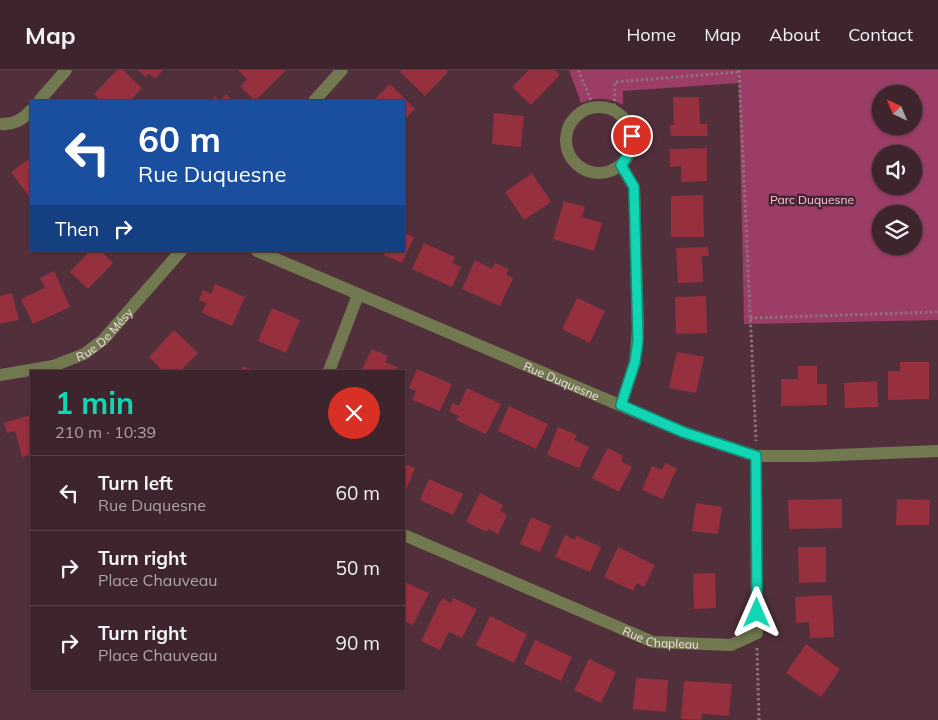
<!DOCTYPE html>
<meta charset="utf-8">
<style>
:root{--surface:#3d242d;--page:#442c35;--text:#f1f3f6;--muted:#ada4aa;--line:#564149;--accent:#12d5b4}
body{margin:0;font-family:Mulish,sans-serif;background:var(--page);color:var(--text);height:100vh;display:flex;flex-direction:column;font-size:19px;white-space:nowrap}
*{box-sizing:border-box;margin:0}
p{font-size:16px;color:var(--muted)}
.icon{flex:none;width:28px;height:28px;fill:none;stroke:currentColor;stroke-width:2;stroke-linecap:round;stroke-linejoin:round}
.map{position:relative;flex:1;overflow:hidden}
.drawer{position:absolute;left:30px;top:300px;width:375px;height:320px;display:flex;flex-direction:column;background:var(--surface);border-radius:0px;box-shadow:0 1px 4px #0004,0 0 0 1px var(--line)}
.drawer>*{flex:none}
.top-card{position:absolute;left:30px;top:30px;width:375px;height:152px;border-radius:0px;box-shadow:0 1px 4px #0004,0 0 0 1px var(--line);background:#1a4fa0;color:#fff;overflow:hidden}
.needle{width:32px;rotate:316deg}
.controls{position:absolute;left:872px;top:15px;display:grid;gap:10px}
.controls a{display:grid;place-items:center;width:50px;height:50px;border-radius:50%;background:var(--surface);box-shadow:0 1px 4px #0004,0 0 0 1px var(--line);font-size:25px}
.pin{position:absolute;display:grid;place-items:center;width:42px;height:42px;color:#fff;margin:-21px;border:2px solid #fff;border-radius:50%;box-shadow:0 1px 5px #0007}
.me{position:absolute;width:55px;margin:-28px;rotate:0deg;stroke-linejoin:round;filter:drop-shadow(0 0 4px #0008)}
.turn{display:flex;align-items:center;gap:18px;height:105px;padding:0 25px;font-size:22px}
.turn .icon{width:65px;height:65px;stroke-width:2.5}
.turn b{display:block;font-size:35px;line-height:42px}
.then{display:flex;align-items:center;height:48px;padding:0 25px;background:#0003;gap:10px;font-size:19px}
.round{display:grid;place-items:center;flex:none;width:52px;height:52px;border-radius:26px;background:var(--page)}
.headline{display:flex;align-items:center;justify-content:space-between;height:85px;padding:0 25px}
h1{font-size:30px;font-weight:700;line-height:38px;color:var(--accent)}
ul{padding:0;list-style:none}
li{display:flex;align-items:center;gap:15px;height:75px;padding:0 25px;border-top:1px solid var(--line)}
li div{flex:1}
li b{display:block;font-size:19px}
li em{font-style:normal}
header{display:flex;align-items:center;gap:30px;box-sizing:border-box;height:70px;padding:0 25px;background:var(--surface);border-bottom:1px solid var(--line)}
header strong{font-size:24px}
nav{display:flex;gap:28px;margin-inline-start:auto;font-size:18px}
.map>svg:first-child{display:block}
.green{fill:#9b3d66;fill-rule:evenodd}
.building{fill:#96303f}
.lines{fill:none;stroke-linecap:round;stroke-linejoin:round}
.path{stroke:#8e717b;stroke-width:3;stroke-dasharray:2.5 2.5;stroke-linecap:butt}
.minor{stroke:#72784f;stroke-width:12}
.route-casing{stroke:#0c8a75;stroke-width:12}
.route{stroke:#12d5b4;stroke-width:9}
.labels{text-anchor:middle;dominant-baseline:central;stroke-width:5;stroke-linejoin:round;paint-order:stroke}
.park-label{font-size:12px;fill:#fac4d6;stroke:#462632}
.street-label{font-size:12px;fill:#f3dee5;stroke:#462632}
</style>
<header>
<strong>Map</strong>
<nav><a>Home</a><a>Map</a><a>About</a><a>Contact</a></nav>
</header>
<div class="map">
<svg width="938" height="650" viewBox="0 0 938 650">
<rect width="100%" height="100%" fill="#51303c"/>
<path class="green" d="M569 0H938V250L744 254 739 13 623 21V35C609 27 596 27 581 33ZM881 24H914V56H881ZM881 84H914V116H881ZM881 144H914V176H881Z"/>
<path class="building" d="M117 0H123L142 18 130 31H101L94 24Z
M138 0H163L155 9 149 3 146 7Z
M238 0H286L255 31 240 16 247 9Z
M402 0H446L448 2 425 26 400 2Z
M529 0H555L560 5 531 35 512 17Z
M390 14 415 39 404 50V31H373Z
M226 24 233 31H211L215 26 220 31Z
M673 27H699L700 54H707L708 66H671L670 55H674Z
M494 43 524 46 521 77 492 74Z
M707 78V111L681 112V96L670 97V79Z
M29 89 31 92V129L11 102Z
M532 103 551 132 524 150 505 122Z
M703 125 704 167H671V126Z
M564 131 585 137 582 147 602 153 594 181 553 169Z
M404 163 414 167 402 193 384 185 386 181H404Z
M424 173 455 187 452 193 461 197 452 217 412 199Z
M708 177 709 186H702L703 212 678 213 676 178Z
M90 181H101L113 193 88 219 70 202Z
M475 190 492 199 495 193 509 199 506 205 513 208 500 236 462 219Z
M54 201 70 237 33 254 21 229 45 218 40 208Z
M215 214 245 227 232 256 202 243 206 233 199 230 203 220 211 224Z
M12 223 19 250 0 254V226Z
M706 226 707 263 676 264 675 227Z
M577 228 605 241 590 273 562 259Z
M272 238 300 250 286 283 258 271Z
M174 260 198 283 180 301H163L149 287Z
M372 279 388 286 385 292 397 297 395 301H361Z
M677 282 704 287 696 323 669 318Z
M900 292H929V329L888 330V301H900Z
M243 296 255 301H241Z
M798 296H817V314H827V335L781 336V309H798Z
M417 299 452 314 440 341 412 330 416 321 409 318Z
M877 311 878 337 845 338 844 313Z
M467 318 501 334 486 364 456 350 459 346 449 341 453 333 459 336Z
M509 336 548 354 536 379 498 361Z
M31 345V384L22 387 15 361 7 363 4 353Z
M558 357 577 365 574 370 589 377 579 398 547 385Z
M608 378 623 386 621 391 632 397 619 422 592 408Z
M665 393 677 398 663 429 642 420 652 396 662 400Z
M404 394 415 398 405 422 404 421Z
M429 409 463 424 453 445 420 430Z
M480 423 503 435 500 441 507 445 498 464 488 459 487 462 466 452Z
M842 429V458L789 459 788 430Z
M897 429 930 430 929 455H896Z
M696 433 722 437 718 464 692 461Z
M531 447 551 456 540 482 520 474Z
M565 465 575 470 576 466 601 477 590 502 555 487Z
M618 477 655 495 644 517 637 513 633 521 604 507Z
M798 477H826V512L799 513Z
M715 503 716 538 694 539 693 504Z
M404 512 429 523 413 555 404 551Z
M832 525 834 567 810 568 809 552 796 553 795 527Z
M442 528 451 533 453 528 477 539 462 568 449 562 440 580 421 571Z
M490 546 527 564 514 593 476 575Z
M535 570 572 587 561 611 524 594Z
M806 574 840 599 821 627 786 603Z
M589 589 616 602 601 633 574 620Z
M636 608 668 610 666 642 633 639Z
M684 611 732 614 729 646 702 644 701 650 681 649Z"/>
<g class="lines">
<path class="path" d="M578 0 594 37
M739 0 756 371
M614 41 615 12 739 2
M750 248 938 242
M757 578 759 650"/>
<g class="minor">
<path d="M39 31 66 0"/>
<path d="M314 31 342 0"/>
<circle cx="599" cy="70" r="33"/>
<path d="M0 54C13 55 23 50 31 40"/>
<path id="s1" d="M257 181 683 362 756 386H812L938 381"/>
<path d="M329 301 358 225"/>
<path id="s2" d="M0 305 53 296 84 284 103 270 181 181"/>
<path d="M621 335 635 292 638 258 634 117 621 95"/>
<path id="s3" d="M404 465 653 572 731 575 757 563 756 386"/>
</g>
</g>
<g class="lines">
<defs>
<path id="route" d="M632 66C631 78 629 86 621 95L634 117 638 270 635 292 621 335 683 362 756 386 757 543"/>
</defs>
<use href="#route" class="route-casing"/>
<use href="#route" class="route"/>
</g>
<g class="labels">
<g class="park-label">
<text x="812" y="129">Parc Duquesne</text>
</g>
<g class="street-label">
<text stroke="none"><textPath href="#s2" startOffset="115">Rue De Mésy</textPath></text>
<text stroke="none"><textPath href="#s1" startOffset="331">Rue Duquesne</textPath></text>
<text stroke="none"><textPath href="#s3" startOffset="278">Rue Chapleau</textPath></text>
</g>
</g>
</svg>
<div class="controls">
<a><svg class="needle" viewBox="-14 -14 28 28"><path d="M0-13l5 13h-10z" fill="#e53935"/><path d="M0 13l5-13h-10z" fill="#ada4aa"/></svg></a>
<a><svg class="icon" aria-label="sound" viewBox="0 0 24 24"><path d="M4 9h4l5-4v14l-5-4H4zM17 9q2 3 0 6"/></svg></a>
<a><svg class="icon" aria-label="layers" viewBox="0 0 24 24"><path d="M12 4l9 5-9 5-9-5zM3 14l9 5 9-5"/></svg></a>
</div>
<div class="pin" style="left:632px;top:66px;background:#d93025"><svg class="icon" aria-label="arrive" viewBox="0 0 24 24"><path d="M6 21V4h12l-3 4 3 4H6"/></svg></div>
<svg class="me" style="left:757px;top:543px" viewBox="-20 -20 40 40"><path d="M0-17L14 15 0 8-14 15z" fill="#12d5b4" stroke="#fff" stroke-width="4"/></svg>
<div class="top-card">
<div class="turn"><svg class="icon" aria-label="left" viewBox="0 0 24 24"><path d="M17 20v-9H6M10 6l-5 5 5 5"/></svg><div><b>60 m</b>Rue Duquesne</div></div>
<div class="then">Then<svg class="icon" aria-label="right" viewBox="0 0 24 24"><path d="M7 20v-9h11M14 6l5 5-5 5"/></svg></div>
</div>
<section class="drawer">
<div class="headline"><div><h1>1 min</h1><p>210 m · 10:39</p></div><a class="round" style="background:#d93025;color:#fff"><svg class="icon" aria-label="close" viewBox="0 0 24 24"><path d="M6 6l12 12M18 6L6 18"/></svg></a></div>
<ul>
<li><svg class="icon" aria-label="left" viewBox="0 0 24 24"><path d="M17 20v-9H6M10 6l-5 5 5 5"/></svg><div><b>Turn left</b><p>Rue Duquesne</p></div><em>60 m</em></li>
<li><svg class="icon" aria-label="right" viewBox="0 0 24 24"><path d="M7 20v-9h11M14 6l5 5-5 5"/></svg><div><b>Turn right</b><p>Place Chauveau</p></div><em>50 m</em></li>
<li><svg class="icon" aria-label="right" viewBox="0 0 24 24"><path d="M7 20v-9h11M14 6l5 5-5 5"/></svg><div><b>Turn right</b><p>Place Chauveau</p></div><em>90 m</em></li>
</ul>
</section>
</div>
